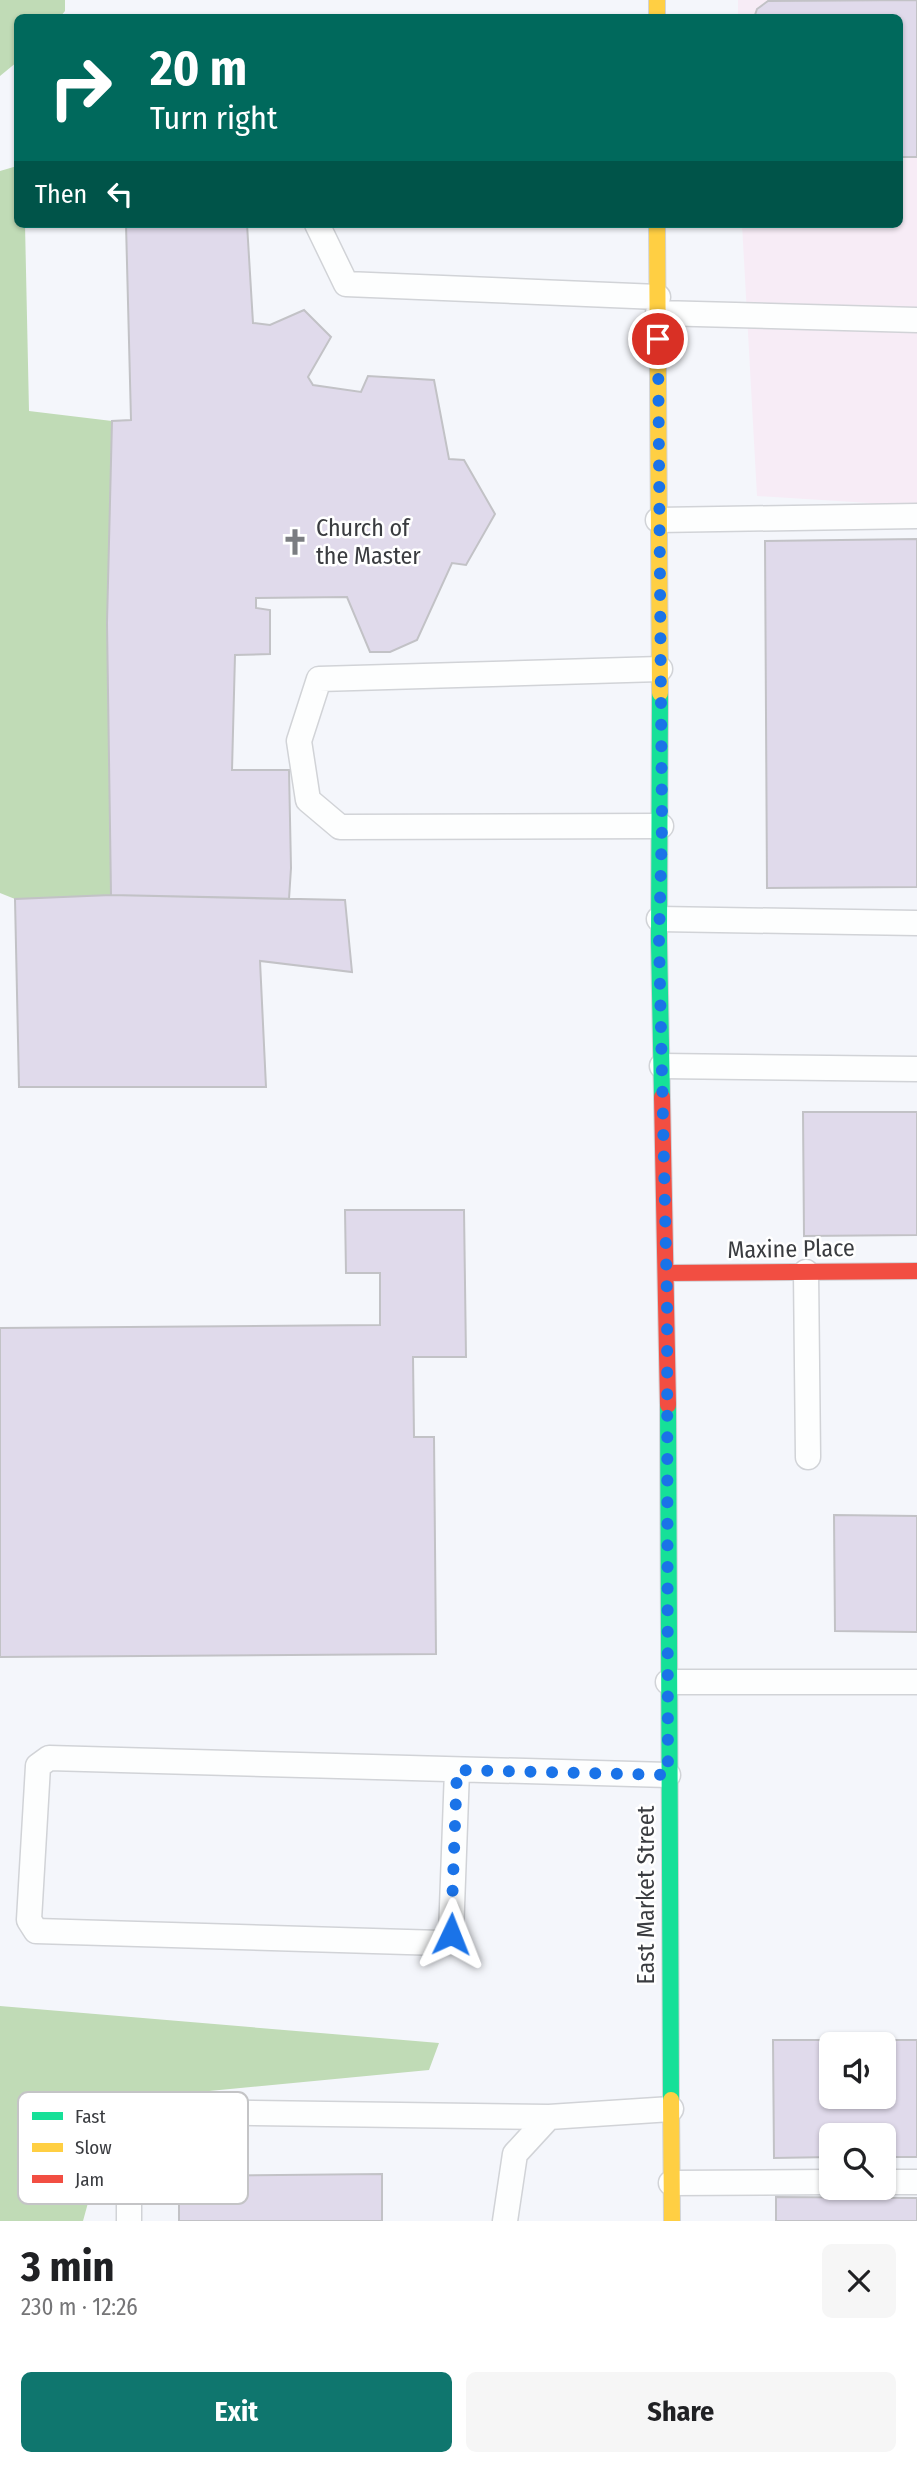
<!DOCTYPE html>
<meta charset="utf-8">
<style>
:root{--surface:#fff;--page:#f6f6f6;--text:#202124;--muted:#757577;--accent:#0f766e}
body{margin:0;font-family:"Fira Sans Condensed",sans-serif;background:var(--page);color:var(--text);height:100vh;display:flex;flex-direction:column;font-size:26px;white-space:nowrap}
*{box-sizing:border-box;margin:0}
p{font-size:23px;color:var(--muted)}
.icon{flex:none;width:38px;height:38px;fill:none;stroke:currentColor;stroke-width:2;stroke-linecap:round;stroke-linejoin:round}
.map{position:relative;height:2221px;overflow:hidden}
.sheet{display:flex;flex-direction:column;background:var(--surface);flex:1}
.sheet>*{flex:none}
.guide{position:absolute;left:14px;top:14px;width:889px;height:214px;border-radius:10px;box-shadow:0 2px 5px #0004;background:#00695c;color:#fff;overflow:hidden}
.fabs{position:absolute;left:819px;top:2032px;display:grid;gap:14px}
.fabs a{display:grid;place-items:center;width:77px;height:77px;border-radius:10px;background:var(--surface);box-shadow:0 2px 5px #0004;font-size:35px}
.pin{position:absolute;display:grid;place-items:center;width:60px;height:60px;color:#fff;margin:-30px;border:4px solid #fff;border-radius:50%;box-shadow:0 2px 7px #0007}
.me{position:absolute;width:77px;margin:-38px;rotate:2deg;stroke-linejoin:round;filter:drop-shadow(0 0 5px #0008)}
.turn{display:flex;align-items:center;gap:24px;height:147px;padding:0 21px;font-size:32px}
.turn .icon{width:91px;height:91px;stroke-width:2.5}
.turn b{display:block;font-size:49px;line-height:60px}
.then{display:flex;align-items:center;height:66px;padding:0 21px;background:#0003;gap:14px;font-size:26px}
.round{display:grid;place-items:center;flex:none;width:74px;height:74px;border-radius:10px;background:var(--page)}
.overview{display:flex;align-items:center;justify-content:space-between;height:119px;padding:0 21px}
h1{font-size:42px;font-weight:700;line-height:52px}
.button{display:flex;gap:14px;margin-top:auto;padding:14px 21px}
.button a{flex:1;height:80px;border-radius:10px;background:var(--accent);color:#fff;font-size:28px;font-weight:700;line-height:80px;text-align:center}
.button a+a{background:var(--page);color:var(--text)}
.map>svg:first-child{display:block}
.commercial{fill:#f7ecf6}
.forest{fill:#c0dbb6}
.building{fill:#e0daeb;stroke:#c2c2c6;stroke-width:2;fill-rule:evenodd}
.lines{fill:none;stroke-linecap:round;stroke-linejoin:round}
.lane-casing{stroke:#d1d3d7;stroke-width:27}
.fast-casing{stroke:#d1d3d7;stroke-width:18}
.slow-casing{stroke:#d1d3d7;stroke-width:18}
.jam-casing{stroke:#d1d3d7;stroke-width:18}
.lane{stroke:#fdfefe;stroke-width:24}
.fast{stroke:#16e098;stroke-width:16}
.slow{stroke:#ffcf43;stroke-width:16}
.jam{stroke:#f24e42;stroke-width:16}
.route{stroke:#1a73e8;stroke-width:12;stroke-dasharray:0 21.6}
.labels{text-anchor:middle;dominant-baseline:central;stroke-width:5;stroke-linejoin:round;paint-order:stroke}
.poi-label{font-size:24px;fill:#3a3c40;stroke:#fff;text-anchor:start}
.street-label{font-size:24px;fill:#3a3c40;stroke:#fff}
.key{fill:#fff;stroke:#c4c4c6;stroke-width:2}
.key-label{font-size:19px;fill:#3a3c40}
</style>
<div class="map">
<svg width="917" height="2221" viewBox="0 0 917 2221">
<rect width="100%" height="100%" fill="#f4f6fb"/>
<path class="commercial" d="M738 0H917V506L757 496 742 224H900V18L738 17Z"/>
<path class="forest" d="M0 0H65V11L60 17 18 18 17 62 0 76Z
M17 166 18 224H25L29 411 112 421 107 623 111 895 15 899 0 893V171Z
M0 2006 439 2043 429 2070 178 2094 102 2152 83 2221H0Z"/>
<path class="building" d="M917 0V157H900V18H754L757 9 768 1Z
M126 224H247L253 323 270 325 304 310 331 337 308 377 313 385 361 392 368 376 434 380 449 459 464 460 495 514 466 565 452 563 417 640 390 652H370L347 597 256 598V608L270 610V654L235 655 232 770H289L291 868 289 899 111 895 107 623 112 421 131 420Z
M917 539V887L767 888 765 541Z
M111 895 345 900 352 972 260 961 266 1087H19L15 899Z
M803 1112H917V1235L804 1236Z
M345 1210H464L466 1357H413L414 1437H434L436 1654 0 1657V1328L380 1325V1273H346Z
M834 1515 917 1516V1632L835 1631Z
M773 2040H917V2157H884V2135H831V2157L774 2158ZM831 2044H884V2096H831Z
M382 2174V2221H179V2176Z
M776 2197 917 2198V2221H776Z"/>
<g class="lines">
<defs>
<path id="lane" d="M317 224 346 284 658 297
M658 313 917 320
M658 520 917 516
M660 669 319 679 299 741 308 800 340 827 661 826
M659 919 917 923
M662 1066 917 1069
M806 1272 808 1457
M668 1682H917
M457 1770 451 1934 441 1943 36 1931 29 1920 38 1766 49 1758 668 1775
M884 2182H917
M671 2183 831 2182
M129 2221V2146L181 2112 549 2117
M505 2221 515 2154 549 2117 671 2109"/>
<path id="fast" d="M660 693 659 941 662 1097
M668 1405 671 2100"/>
<path id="slow" d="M657 0V18
M657 224 660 693
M671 2100 672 2221"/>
<path id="jam" d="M662 1097 668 1405
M666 1273 917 1271"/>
</defs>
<use href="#lane" class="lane-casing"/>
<use href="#fast" class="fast-casing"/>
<use href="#slow" class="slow-casing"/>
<use href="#jam" class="jam-casing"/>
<use href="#lane" class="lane"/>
<use href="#fast" class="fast"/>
<use href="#slow" class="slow"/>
<use href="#jam" class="jam"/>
</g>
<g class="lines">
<path class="route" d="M451 1934 457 1770 668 1775 667 1299 659 941 662 825 658 339"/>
</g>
<defs>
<symbol id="church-bare" viewBox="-9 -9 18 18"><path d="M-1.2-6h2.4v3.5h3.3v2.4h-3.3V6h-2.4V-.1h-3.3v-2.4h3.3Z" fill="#7b7d81" stroke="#fff" stroke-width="2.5" paint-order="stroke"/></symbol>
</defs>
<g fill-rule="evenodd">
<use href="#church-bare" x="276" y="523" width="38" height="38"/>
</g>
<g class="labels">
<g class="poi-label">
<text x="316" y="528">Church of<tspan x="316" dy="28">the Master</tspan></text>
</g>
<g class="street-label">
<text transform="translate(791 1249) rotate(-1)">Maxine Place</text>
<text transform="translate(646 1895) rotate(-90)">East Market Street</text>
</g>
</g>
<rect x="18" y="2092" width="230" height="112" rx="10" class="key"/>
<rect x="32" y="2112" width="31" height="8" fill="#16e098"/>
<rect x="32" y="2143" width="31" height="9" fill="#ffcf43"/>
<rect x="32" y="2175" width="31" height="8" fill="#f24e42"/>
<g class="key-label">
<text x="75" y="2123">Fast</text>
<text x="75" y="2154">Slow</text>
<text x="75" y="2186">Jam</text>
</g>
</svg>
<div class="fabs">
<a><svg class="icon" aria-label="sound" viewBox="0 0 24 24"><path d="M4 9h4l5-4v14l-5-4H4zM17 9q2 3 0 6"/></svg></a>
<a><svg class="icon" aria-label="search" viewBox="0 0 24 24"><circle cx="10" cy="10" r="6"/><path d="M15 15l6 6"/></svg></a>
</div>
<div class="pin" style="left:658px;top:339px;background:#d93025"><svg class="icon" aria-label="arrive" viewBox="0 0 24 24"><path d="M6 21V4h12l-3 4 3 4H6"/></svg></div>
<svg class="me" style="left:451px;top:1934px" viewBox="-20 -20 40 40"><path d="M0-17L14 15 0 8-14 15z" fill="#1a73e8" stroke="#fff" stroke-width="4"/></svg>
<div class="guide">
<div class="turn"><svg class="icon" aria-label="right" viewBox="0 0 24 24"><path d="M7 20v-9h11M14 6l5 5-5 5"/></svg><div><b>20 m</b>Turn right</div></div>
<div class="then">Then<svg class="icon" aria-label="left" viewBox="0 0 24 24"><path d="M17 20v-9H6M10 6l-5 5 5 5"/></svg></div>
</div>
</div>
<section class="sheet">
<div class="overview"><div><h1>3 min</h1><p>230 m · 12:26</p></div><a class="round"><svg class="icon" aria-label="close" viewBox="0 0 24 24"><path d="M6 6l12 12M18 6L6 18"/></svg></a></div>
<div class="button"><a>Exit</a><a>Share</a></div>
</section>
